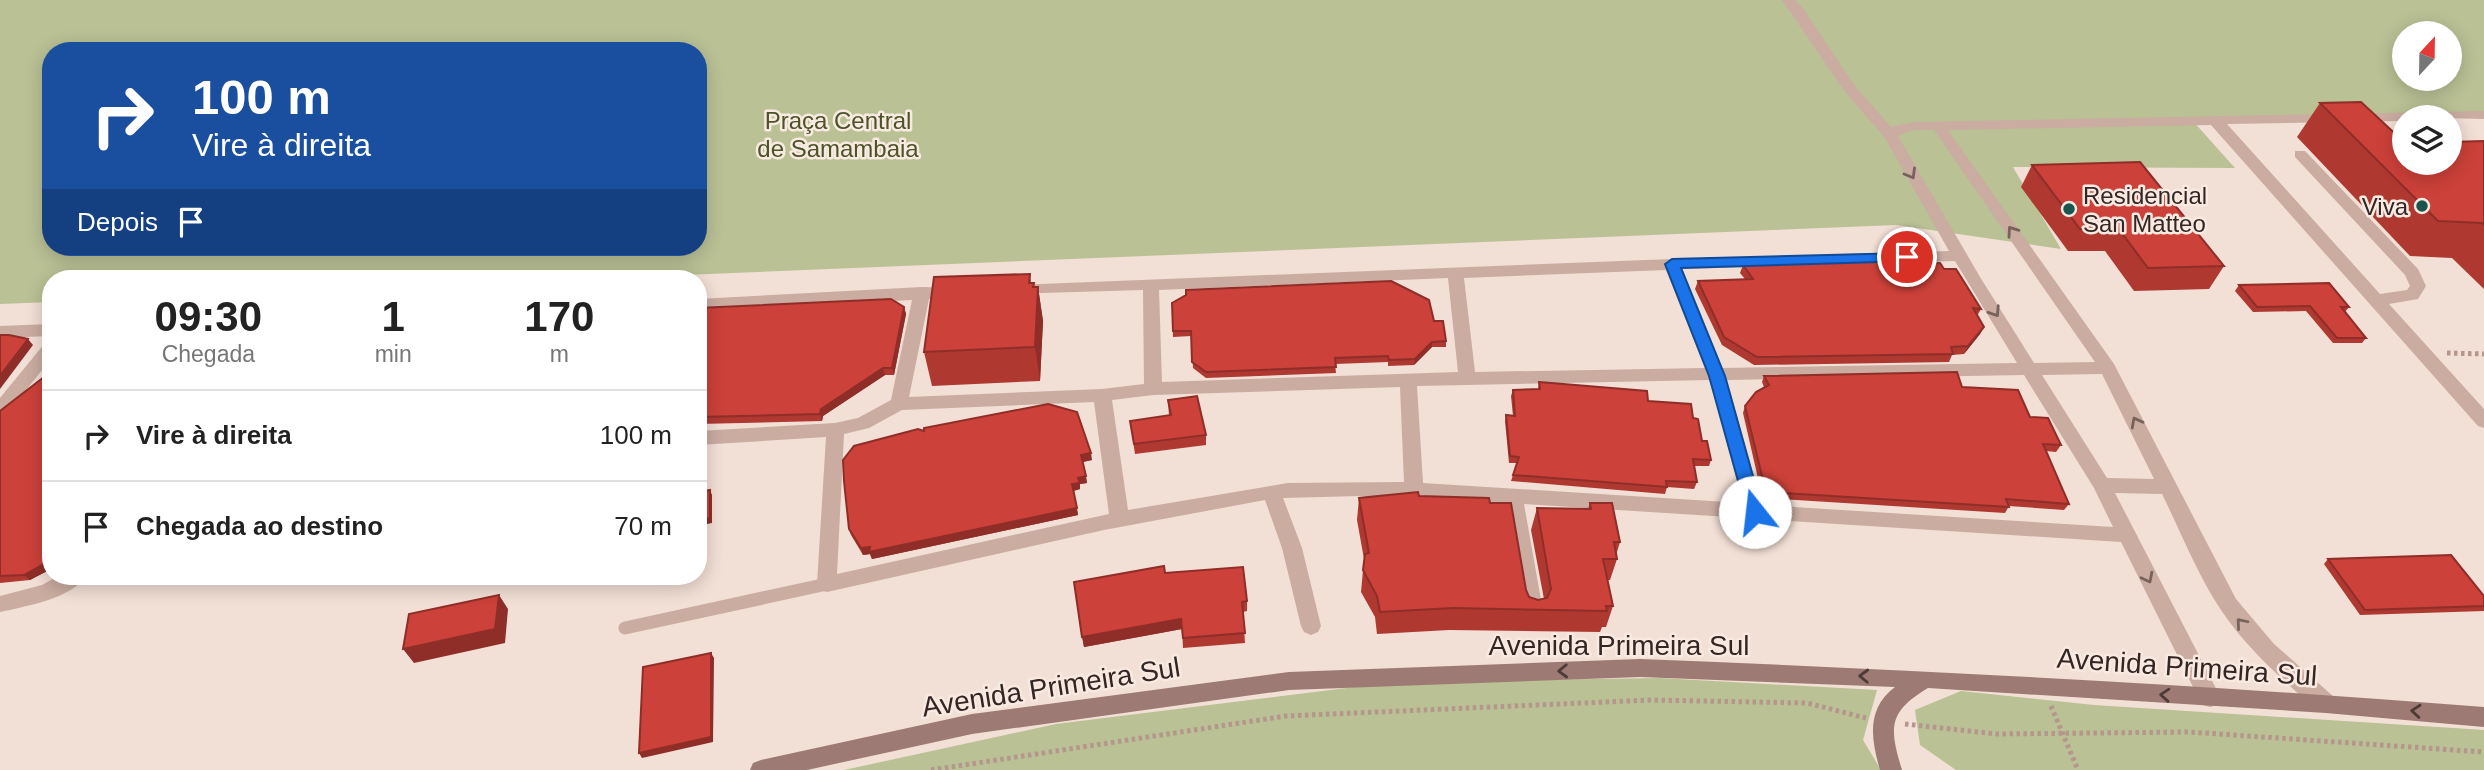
<!DOCTYPE html>
<html lang="pt">
<meta charset="utf-8">
<style>
:root{--surface:#fff;--page:#f2f2f2;--text:#222;--muted:#767676;--line:#e0e0e0}
body{margin:0;font-family:Helvetica,sans-serif;background:var(--page);color:var(--text);height:100vh;display:flex;flex-direction:column;font-size:26px;white-space:nowrap}
*{box-sizing:border-box;margin:0}
p{font-size:23px;color:var(--muted)}
.icon{flex:none;width:38px;height:38px;fill:none;stroke:currentColor;stroke-width:2;stroke-linecap:round;stroke-linejoin:round}
.map{position:relative;flex:1;overflow:hidden}
.drawer{position:absolute;left:42px;top:270px;width:665px;height:315px;display:flex;flex-direction:column;background:var(--surface);border-radius:28px;box-shadow:0 4px 18px #0003}
.drawer>*{flex:none}
.banner{position:absolute;left:42px;top:42px;width:665px;height:214px;border-radius:28px;box-shadow:0 4px 18px #0003;background:#1a4fa0;color:#fff;overflow:hidden}
.needle{width:46px;rotate:22deg}
.controls{position:absolute;left:2392px;top:21px;display:grid;gap:14px}
.controls a{display:grid;place-items:center;width:70px;height:70px;border-radius:50%;background:var(--surface);box-shadow:0 4px 18px #0003;font-size:35px}
.pin{position:absolute;display:grid;place-items:center;width:60px;height:60px;color:#fff;margin:-30px;border:4px solid #fff;border-radius:50%;box-shadow:0 2px 7px #0007}
.me{position:absolute;width:77px;margin:-38px;rotate:344deg;stroke-linejoin:round;filter:drop-shadow(0 0 5px #0008)}
.turn{display:flex;align-items:center;gap:24px;height:147px;padding:0 35px;font-size:32px}
.turn .icon{width:91px;height:91px;stroke-width:2.5}
.turn b{display:block;font-size:49px;line-height:60px}
.then{display:flex;align-items:center;height:66px;padding:0 35px;background:#0003;gap:14px;font-size:26px}
.eta{display:flex;justify-content:space-evenly;align-items:center;height:119px;text-align:center}
.eta b{font-size:42px;font-weight:700;line-height:49px}
ul{padding:0;list-style:none}
li{display:flex;align-items:center;gap:21px;height:91px;padding:0 35px;border-top:2px solid var(--line)}
li div{flex:1}
li b{display:block;font-size:26px}
li em{font-style:normal}
.map>svg:first-child{display:block}
.green{fill:#bac195;fill-rule:evenodd}
.lines{fill:none;stroke-linecap:round;stroke-linejoin:round}
.path{stroke:#b5968c;stroke-width:5;stroke-dasharray:3.5 3.5;stroke-linecap:butt}
.service{stroke:#caaca1;stroke-width:13}
.minor{fill:#caaca1;fill-rule:evenodd}
.secondary{fill:#9d7a73;fill-rule:evenodd}
.wall{fill:#af3831}
.shaded-wall{fill:#8f2e28}
.building{fill:#cc4139;stroke:#8f2e28;stroke-width:2}
.oneway{stroke:#78625c}
.oneway2{stroke:#4e3b38}
.route{fill:#1a73e8;stroke:#114b97;stroke-width:2}
.poi-dot{fill:#19564f;stroke:#f9eae1;stroke-width:2.5}
.labels{text-anchor:middle;dominant-baseline:central;stroke-width:5;stroke-linejoin:round;paint-order:stroke}
.park-label{font-size:24px;fill:#4b5327;stroke:#f9eae1}
.poi-label{font-size:24px;fill:#342624;stroke:#f9eae1;text-anchor:start}
.near-street-label{font-size:28px;fill:#342624;stroke:#f9eae1}
</style>
<div class="map">
<svg width="2484" height="770" viewBox="0 0 2484 770">
<rect width="100%" height="100%" fill="#f2dfd5"/>
<path class="green" d="M0 0H2484V112L2192 120 2235 168 2013 167 2061 249 1896 225 611 278H51V302L0 304ZM2404 33H2450V79H2404ZM51 51H698V247H51Z
M1660 678 1877 690 1863 740 1881 770H844L1056 724 1395 682Z
M1961 691 2094 705 2484 730V770H1956L1920 745 1915 710Z"/>
<g class="lines">
<path class="path" d="M2447 353 2484 354
M2051 706 2078 770
M1905 724 1997 734 2189 732 2484 752
M931 770 1286 716 1651 700 1807 703 1866 718"/>
<path class="service" d="M625 628 827 584"/>
<path class="minor" d="M1782 0H1795L1803 8 1855 86 1891 127 1914 122 2484 111V119L2404 117V121L2227 124 2380 294 2407 290 2410 286 2405 275 2295 157V151H2305L2418 269 2426 286 2418 299 2389 304 2484 409V428L2478 426 2211 125 1948 130 2114 364 2236 599 2274 644 2334 697 2337 704 2334 711 2326 713 2318 711C2283 680 2247 649 2221 610 2197 574 2181 532 2162 494L2115 493 2221 698 2218 705 2210 707 2202 705 2121 542 1524 504 1543 611 1540 617 1533 619 1526 617 1523 611 1505 503 1360 496 1283 498 1302 548 1321 626 1318 632 1311 635 1304 632 1301 626 1282 548 1265 500 1104 530 827 592 820 590 817 584 826 437 698 445V431L835 423 858 418 891 400 912 300 698 311V299L922 287 959 288 961 292 959 296 929 299 909 397 1102 389 1144 384 1143 290 1010 294 1008 290 1016 285 1672 259 1949 251 1885 138 1845 92ZM1914 130H1934L2095 362 2034 363 1980 277 1898 136ZM1955 261 2017 363 1722 368 1682 269ZM1666 270 1705 368 1475 372 1464 278ZM1448 278 1458 372 1162 382 1159 290ZM2102 374 2154 479 2107 478 2042 375ZM2024 375 2094 488 2113 527 1762 505 1727 380ZM1710 380 1743 503 1423 483 1417 386ZM1400 387 1404 482 1288 483 1128 510 1112 400 1153 395ZM1094 402 1109 514 837 574 844 434 869 428 902 410Z
M51 324V336L0 338V326Z
M51 341V359L6 415 0 417V398L45 343Z
M58 576H85C74 598 23 607 0 612V596L42 585Z"/>
<path class="secondary" d="M1640 659C1922 670 2203 685 2484 707V727L2326 713 1928 688C1888 712 1889 727 1902 770H1880C1871 739 1866 709 1895 687L1640 677 1289 690 972 734 807 770H750L753 763 761 760 972 714 1289 672Z"/>
</g>
<path class="wall" d="M2320 103 2404 163 2484 141V289L2452 258 2410 256 2297 137Z
M2032 165 2224 266 2209 289 2134 291 2105 251H2068L2021 187Z
M1743 265H1893L1944 269 1981 309 1977 316 1984 327 1980 334 1964 354 1952 355 1949 362 1754 365 1722 345 1695 289 1698 281 1745 279 1740 273Z
M1030 274 1031 283H1034V287H1038L1043 321 1040 381 932 386 924 352Z
M2239 285 2349 307 2345 312 2366 338 2362 343H2333L2306 311 2253 312 2235 291Z
M1172 303 1434 321 1446 341V347H1432L1414 365 1388 366V362L1335 364 1336 373 1206 378 1193 368 1191 336 1173 337Z
M904 307 906 314 894 375H885L823 416 822 421 698 424V308Z
M1764 376 1962 387 2030 417 2061 445 2056 452 2046 451 2069 504 2064 510 2009 506 2005 513 1780 499 1760 487 1743 413 1745 406 1764 387 1762 382Z
M51 377V569L30 580 0 583V411Z
M1539 382 1648 401 1693 418 1711 460 1709 466H1694L1697 482 1694 489 1667 487 1665 494 1511 481 1517 463H1509L1505 421 1506 415 1513 416 1511 396 1513 390 1538 389Z
M1168 400 1206 435V445L1135 454 1130 421 1169 416Z
M924 431 1092 460 1083 462 1087 483 1080 484V489L1073 491 1078 515 872 559 870 554 863 555 851 535 849 529Z
M1419 496 1490 503 1529 597 1538 600 1544 599 1531 530 1537 508 1588 509 1590 503 1620 542 1616 555 1617 559 1610 580H1608L1613 606 1606 627H1602L1600 632 1449 630 1377 634 1375 617 1361 592 1364 559 1357 520 1359 498Z
M2328 559 2484 596V611L2360 615 2324 564Z
M1165 573 1247 601V611L1243 612 1245 643 1183 648 1182 629 1084 647 1074 582Z"/>
<path class="shaded-wall" d="M1034 283 1037 308 1038 287 1043 321 1040 381 1035 347Z
M904 307 906 314 894 375 892 368Z
M1984 327 1980 334 1964 354 1968 346Z
M28 339 33 345 0 389V376Z
M1432 342V347L1414 365 1415 359Z
M883 368 885 375 823 416 822 421 820 414 821 409Z
M1091 453 1092 460 1082 462 1081 455Z
M1086 476 1087 483 1080 484V489L1073 491 1072 484 1078 478Z
M710 490 712 495V523L698 526V520Z
M1077 508 1078 515 872 559 870 554 863 555 861 548Z
M51 560V569L30 580 24 575Z
M499 595 508 609 505 643 414 663 403 649Z
M1181 619 1182 629 1084 647 1082 637Z
M711 653 714 658 713 742 642 758 639 753Z"/>
<path class="building" d="M2361 102 2404 142V163H2450V142L2484 141V225L2482 223 2438 221 2320 103Z
M2140 162 2224 266 2148 268 2118 228 2080 229 2032 165Z
M1892 260 1893 265 1940 263 1944 269H1956L1981 309 1973 308 1984 327 1968 346 1951 347 1953 354 1757 357 1724 337 1698 281 1753 279 1743 265Z
M1030 274 1029 283H1034L1033 287H1038L1035 347 924 352 934 277Z
M1391 281 1429 300 1434 321H1443L1446 341 1432 342 1415 359 1389 360 1388 356 1335 358 1336 367 1206 372 1192 362 1191 331H1173L1172 303 1186 295V290Z
M2329 283 2349 307H2341L2366 338H2337L2310 306 2257 307 2239 285Z
M891 299 904 307 892 368H883L821 409 820 414 698 417V308Z
M0 335H9L28 339 0 376Z
M1957 372 1962 387 2018 390 2030 417 2048 418 2061 445 2043 444 2069 504 2006 499 2009 507 1783 493 1763 480 1745 406 1756 392 1769 385 1764 376Z
M44 377H51V560L24 575 0 576V411Z
M1539 382 1647 391 1648 401 1691 404 1693 418 1698 419 1702 441H1707L1711 460 1693 459 1697 482 1666 481 1667 487 1513 475 1519 457 1510 456 1506 415 1515 416 1513 390 1540 389Z
M1197 396 1206 435 1134 444 1130 421 1171 415 1168 400Z
M1048 404 1077 412 1091 453 1081 455 1086 476 1078 478 1080 483 1072 484 1077 508 869 552 870 547 861 548 849 529 844 481 843 460 854 446 918 429 924 431V428Z
M710 490V518L698 520V492Z
M1418 492 1419 496 1489 498 1490 503H1511L1526 590 1529 597 1538 600 1547 598 1551 589 1537 508 1591 509 1590 503H1612L1620 542H1614L1617 559H1603L1613 606H1606L1607 611 1453 608 1380 612 1377 596 1363 570 1365 554 1369 553 1359 498Z
M2451 555 2484 596V606L2365 610 2328 559Z
M1164 566 1165 573 1243 567 1247 601 1242 602 1245 633 1183 638 1181 619 1082 637 1074 582Z
M499 595 495 629 403 649 409 614Z
M711 653V737L639 753 643 667Z"/>
<defs><path id="oneway-chevron" d="M-2-3.5L2.5 0L-2 3.5" fill="none" stroke-width="1.6" stroke-linecap="round" stroke-linejoin="round" transform="scale(1.75)"/></defs>
<g class="oneway">
<use href="#oneway-chevron" transform="translate(1911 174) rotate(60)"/>
<use href="#oneway-chevron" transform="translate(2012 231) rotate(-125)"/>
<use href="#oneway-chevron" transform="translate(1995 312) rotate(57)"/>
<use href="#oneway-chevron" transform="translate(2136 422) rotate(-118)"/>
<use href="#oneway-chevron" transform="translate(2148 578) rotate(63)"/>
<use href="#oneway-chevron" transform="translate(2241 623) rotate(-130)"/>
</g>
<g class="oneway2">
<use href="#oneway-chevron" transform="translate(1563 671) rotate(178)"/>
<use href="#oneway-chevron" transform="translate(1864 676) rotate(-178)"/>
<use href="#oneway-chevron" transform="translate(2165 695) rotate(-176)"/>
<use href="#oneway-chevron" transform="translate(2416 711) rotate(-175)"/>
</g>
<path class="route" d="M1907 253 1914 257 1912 261 1681 268 1725 376 1763 512 1761 517H1748L1709 376 1665 264 1672 259Z"/>
<g class="poi-dot">
<circle cx="2422" cy="206" r="7"/>
<circle cx="2069" cy="209" r="7"/>
</g>
<g class="labels">
<g class="park-label">
<text x="838" y="120">Praça Central<tspan x="838" dy="28">de Samambaia</tspan></text>
</g>
<g class="poi-label">
<text x="2083" y="195">Residencial<tspan x="2083" dy="28">San Matteo</tspan></text>
<text x="2408" y="206" text-anchor="end">Viva</text>
</g>
<g class="near-street-label">
<text x="1619" y="645">Avenida Primeira Sul</text>
<text transform="translate(2187 667) rotate(4)">Avenida Primeira Sul</text>
<text transform="translate(1051 687) rotate(-9)">Avenida Primeira Sul</text>
</g>
</g>
</svg>
<div class="controls">
<a><svg class="needle" viewBox="-14 -14 28 28"><path d="M0-13l5 13h-10z" fill="#e53935"/><path d="M0 13l5-13h-10z" fill="#767676"/></svg></a>
<a><svg class="icon" aria-label="layers" viewBox="0 0 24 24"><path d="M12 4l9 5-9 5-9-5zM3 14l9 5 9-5"/></svg></a>
</div>
<div class="pin" style="left:1907px;top:257px;background:#d93025"><svg class="icon" aria-label="arrive" viewBox="0 0 24 24"><path d="M6 21V4h12l-3 4 3 4H6"/></svg></div>
<svg class="me" style="left:1755px;top:512px" viewBox="-20 -20 40 40"><circle r="19" fill="#fff"/><path d="M0-13L10 11 0 6-10 11z" fill="#1a73e8"/></svg>
<div class="banner">
<div class="turn"><svg class="icon" aria-label="right" viewBox="0 0 24 24"><path d="M7 20v-9h11M14 6l5 5-5 5"/></svg><div><b>100 m</b>Vire à direita</div></div>
<div class="then">Depois<svg class="icon" aria-label="arrive" viewBox="0 0 24 24"><path d="M6 21V4h12l-3 4 3 4H6"/></svg></div>
</div>
<section class="drawer">
<div class="eta">
<div><b>09:30</b><p>Chegada</p></div>
<div><b>1</b><p>min</p></div>
<div><b>170</b><p>m</p></div>
</div>
<ul>
<li><svg class="icon" aria-label="right" viewBox="0 0 24 24"><path d="M7 20v-9h11M14 6l5 5-5 5"/></svg><div><b>Vire à direita</b></div><em>100 m</em></li>
<li><svg class="icon" aria-label="arrive" viewBox="0 0 24 24"><path d="M6 21V4h12l-3 4 3 4H6"/></svg><div><b>Chegada ao destino</b></div><em>70 m</em></li>
</ul>
</section>
</div>
